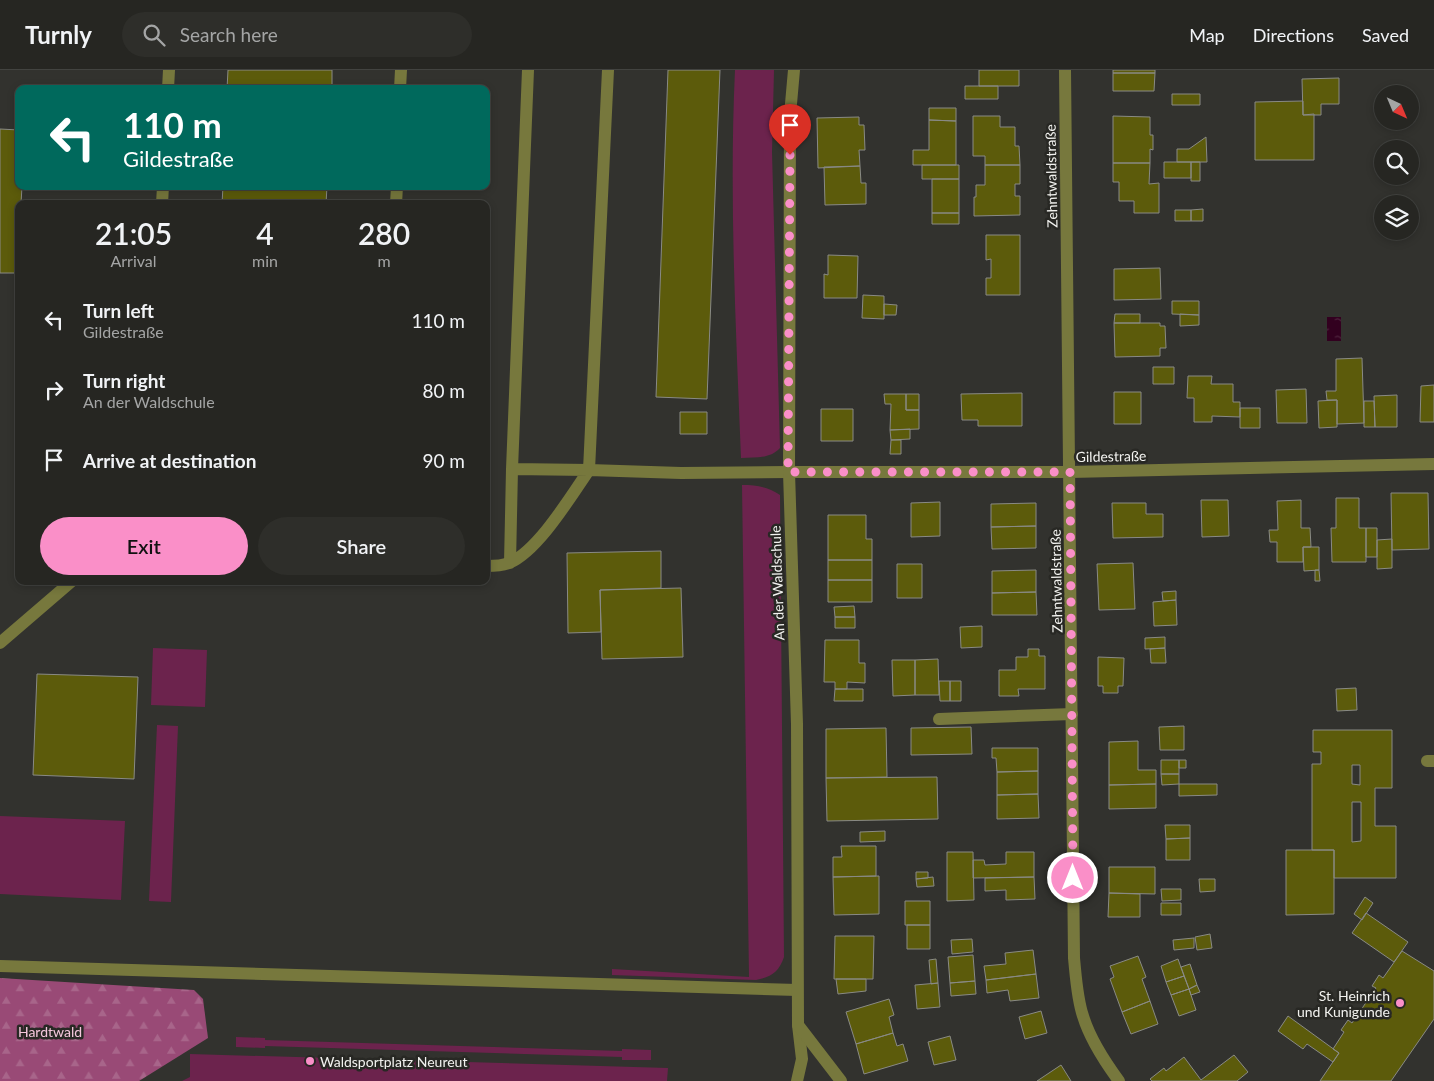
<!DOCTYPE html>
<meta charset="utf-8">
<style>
:root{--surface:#262622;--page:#2e2e2a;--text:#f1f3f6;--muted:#a4a5a5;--line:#424340;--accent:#fa8fc8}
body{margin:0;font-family:Lato,sans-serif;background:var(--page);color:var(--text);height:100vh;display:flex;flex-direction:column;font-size:19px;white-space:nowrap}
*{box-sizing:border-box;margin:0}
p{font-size:16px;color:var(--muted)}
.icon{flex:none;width:28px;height:28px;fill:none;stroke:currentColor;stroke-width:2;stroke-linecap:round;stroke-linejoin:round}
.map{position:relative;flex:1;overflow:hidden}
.side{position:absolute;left:15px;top:130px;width:475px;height:385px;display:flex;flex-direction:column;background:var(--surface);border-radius:10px;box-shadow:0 2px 8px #0003,0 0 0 1px var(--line)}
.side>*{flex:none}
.hud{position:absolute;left:15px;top:15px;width:475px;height:105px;border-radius:10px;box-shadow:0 2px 8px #0003,0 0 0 1px var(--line);background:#00695c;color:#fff;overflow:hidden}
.needle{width:32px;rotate:136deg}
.buttons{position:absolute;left:1374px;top:15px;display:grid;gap:10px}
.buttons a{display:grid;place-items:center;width:45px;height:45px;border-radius:50%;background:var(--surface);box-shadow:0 2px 8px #0003,0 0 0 1px var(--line);font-size:25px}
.pin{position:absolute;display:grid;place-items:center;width:42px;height:42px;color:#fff;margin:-51px -21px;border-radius:50% 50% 50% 0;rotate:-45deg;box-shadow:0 0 5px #0007}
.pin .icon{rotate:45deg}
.me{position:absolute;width:55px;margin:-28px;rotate:0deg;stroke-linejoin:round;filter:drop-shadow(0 0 4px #0008)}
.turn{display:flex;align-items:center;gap:18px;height:105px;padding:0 25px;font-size:22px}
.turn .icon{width:65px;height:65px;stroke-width:2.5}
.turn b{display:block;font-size:35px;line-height:42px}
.eta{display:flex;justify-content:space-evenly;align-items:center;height:85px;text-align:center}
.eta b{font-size:30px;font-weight:600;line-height:35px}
.button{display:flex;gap:10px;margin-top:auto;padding:10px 25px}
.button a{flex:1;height:58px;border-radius:30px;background:var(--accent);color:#111;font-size:20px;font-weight:600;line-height:58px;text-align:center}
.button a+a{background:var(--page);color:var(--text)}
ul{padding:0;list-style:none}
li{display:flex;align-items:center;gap:15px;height:70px;padding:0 25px}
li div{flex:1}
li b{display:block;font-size:19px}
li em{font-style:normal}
header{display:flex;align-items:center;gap:30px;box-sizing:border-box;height:70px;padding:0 25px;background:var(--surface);border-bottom:1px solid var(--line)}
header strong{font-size:24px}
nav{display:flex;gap:28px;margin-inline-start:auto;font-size:18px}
.search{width:350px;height:45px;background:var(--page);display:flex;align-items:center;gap:12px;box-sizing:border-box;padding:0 18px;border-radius:28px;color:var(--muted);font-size:19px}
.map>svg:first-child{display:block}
.green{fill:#6c234d}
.forest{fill:url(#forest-firs)}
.water{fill:url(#water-ripples)}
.building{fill:#5c5b0b;stroke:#898a85;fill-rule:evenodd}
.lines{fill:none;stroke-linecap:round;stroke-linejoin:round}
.service{stroke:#77783d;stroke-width:12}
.minor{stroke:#77783d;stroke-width:12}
.route{stroke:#fa8fc8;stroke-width:9;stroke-dasharray:0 16.2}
.poi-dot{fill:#fa8fc8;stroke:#282824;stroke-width:2}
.labels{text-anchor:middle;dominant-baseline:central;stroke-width:5;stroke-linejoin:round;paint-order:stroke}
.street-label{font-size:14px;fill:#f2f2ef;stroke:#282824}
.poi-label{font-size:14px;fill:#f2f2ef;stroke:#282824;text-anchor:end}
.park-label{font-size:14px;fill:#f5c7dd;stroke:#282824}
</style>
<header>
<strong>Turnly</strong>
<div class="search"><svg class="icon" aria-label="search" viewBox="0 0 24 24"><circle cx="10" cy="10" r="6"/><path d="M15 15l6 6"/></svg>Search here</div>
<nav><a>Map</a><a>Directions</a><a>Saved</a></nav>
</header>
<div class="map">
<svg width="1434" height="1011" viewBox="0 0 1434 1011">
<defs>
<pattern id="forest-firs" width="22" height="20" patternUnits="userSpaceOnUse" patternTransform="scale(1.25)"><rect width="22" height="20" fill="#994a76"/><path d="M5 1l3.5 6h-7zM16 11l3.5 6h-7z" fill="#a8658a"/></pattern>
<pattern id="water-ripples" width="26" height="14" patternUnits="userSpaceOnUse" patternTransform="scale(1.25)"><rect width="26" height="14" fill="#32001f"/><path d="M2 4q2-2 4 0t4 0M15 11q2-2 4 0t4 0" fill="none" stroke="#502640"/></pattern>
</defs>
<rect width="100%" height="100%" fill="#32322e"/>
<path class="green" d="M735 0H774L772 82 780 378C770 389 756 387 741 388 736 259 729 129 735 0Z
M742 415C757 415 768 417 780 425L784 887C779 902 771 907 756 910L612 905V899L749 907Z
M153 578 207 580 205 637 151 635Z
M157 655 178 656 171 832 149 831Z
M0 746 125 751 121 830 0 824Z
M236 967 265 968V970L622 981V979L651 980V990H622V987L265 976V978L236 977Z
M190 984 668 998 667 1011H182L190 1007Z"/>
<path class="forest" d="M0 908 194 920 203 929 208 968 139 1011H0Z"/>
<path class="water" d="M1327 247H1341V271H1327Z"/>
<path class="building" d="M228 0H332V19H227Z
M668 0H720L707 329 656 327Z
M979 0H1019V16H979Z
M1113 0H1155V3H1113Z
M1113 3H1155L1154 21H1113Z
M1339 8V34H1321V45H1303L1302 9Z
M965 16H998V29H965Z
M1172 24H1200V35H1172Z
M1303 31V45L1314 44V90H1255V32Z
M929 38H956V51L929 50Z
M973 46H1000V57H1015V76H1019L1020 95H985V86H973Z
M1113 46 1150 47V65H1153V80L1150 79V93H1113Z
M859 47V55H864L865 80H859L860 96 818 98 817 48Z
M929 50 956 51V95H913V80H929Z
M0 59 19 60V116H22L21 134H19V203H0Z
M1206 67 1207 92H1177V79H1189Z
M1164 92H1191V108H1164Z
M1191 92H1200V111H1191Z
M1113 93H1150L1149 114 1159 113V143H1134V131H1119V112H1113Z
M922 95H959V109H922Z
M985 95H1020V114H1015V126H1020V145L974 146V127H976V115H985Z
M860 96 861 113H866V134L825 135 824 97Z
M932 109H959V143H932Z
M223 116H327L326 134H222Z
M1203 139V151H1191V140Z
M1175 140H1191V151H1175Z
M932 143H959V154H932Z
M986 165H1020V225H986V208H991V189L986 190Z
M828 185 858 186 857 228H824V204L828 205Z
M1160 198 1161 229 1114 230V199Z
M863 225 884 226V249L862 248Z
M1172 231H1199V245L1172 244Z
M884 234 897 235 896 245H884Z
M1115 244H1140V253H1114Z
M1180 244 1199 245V255L1180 256Z
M1114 253H1160V256H1165L1166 278H1160V286L1115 287Z
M1362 288 1364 353 1337 354V330H1327L1326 321H1336V289Z
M1153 297H1174V314H1153Z
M1188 306H1212L1211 314H1233V332H1240V347L1212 346V352H1194V328H1187Z
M1434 315V352H1420L1421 316Z
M1306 319 1307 353H1277L1276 320Z
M1114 322H1141V354H1114Z
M1022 323V356H978V350H962L961 324Z
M884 324H906V340H919V359L890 360 891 334H885Z
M906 324H919V340H906Z
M1397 325V357H1375L1374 326Z
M1337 330V357L1319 358 1318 331Z
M1364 331H1374L1375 357H1364Z
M1240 338H1260V358H1240Z
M821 339H853V371H821Z
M680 342H707V364H680Z
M910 359V369L891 370 890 360Z
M891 370H901V384H890Z
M1391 423H1428L1429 479 1392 480Z
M1336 428H1359V458H1366V492H1332L1331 458H1336Z
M1201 430H1228L1229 466 1202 467Z
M1301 430V458H1310L1311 477H1303V492H1277V472H1270L1269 460H1278L1277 431Z
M940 432V466L911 467V433Z
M1036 433V456L991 457V434Z
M1112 433H1146V444H1163V467L1113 468Z
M828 445H866V469H872V490H828Z
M1036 456V478L992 479 991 457Z
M1366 458H1377V487H1366Z
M1392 469V498L1377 499V470Z
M1303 477H1319V500L1304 501Z
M661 481V518L600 520 601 562 568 563 567 483Z
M828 490H872V510H828Z
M1133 493 1135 539 1099 540 1097 494Z
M897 494H922V528H897Z
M1036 500V522L992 523V501Z
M1315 500H1319L1320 511H1315Z
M828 510H872V532H828Z
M681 518 683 587 602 589 600 520Z
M1176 521V530L1163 531 1162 522Z
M1036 522 1037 545H992V523Z
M1176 530 1177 555 1154 556 1153 532Z
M854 536 855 547H835L834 537Z
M835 547H855V558H835Z
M982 556V577L961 578 960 557Z
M1165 567V578L1145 579V568Z
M825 570H859V593H865V613L847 612V619H835V612H824Z
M1165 578 1166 593H1151L1150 579Z
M1028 579H1039V586H1045V619H1018L1019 626H999V600H1016V587H1028Z
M1098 587 1124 588 1123 616H1118V623H1103V616H1098Z
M938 589 939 625H915V590Z
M892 590H915V625L893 626Z
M37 604 138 607 134 709 33 705Z
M939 611H950V631H940Z
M950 611H961V631H950Z
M1356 618 1357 640 1337 641 1336 619Z
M835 619H863V631H834Z
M1184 656V680H1160L1159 657Z
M971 657 972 684 911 685V658Z
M886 658 887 707 826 708V659Z
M1313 660H1392V718H1375V756H1396V808H1334V780H1312V694H1321V682H1313ZM1352 695H1360V715L1352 714ZM1352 732H1361V771L1352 772Z
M1138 671V700H1156V714L1109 715V672Z
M992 678H1038V701L997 702 996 688H992Z
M1161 690H1179V704H1161Z
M1179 690H1186V698H1179Z
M1038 701V724L997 725V702Z
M1161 704H1179V714L1162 715Z
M937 707 938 749 827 751 826 708Z
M1156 714V738L1109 739V715Z
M1179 714H1217V725L1179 726Z
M1038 724 1039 748 997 749V725Z
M1165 755H1190V768L1166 769Z
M885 761V771L860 772V762Z
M1190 768V790H1166V769Z
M841 776H876V806L833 807V787H842Z
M1286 780H1334V844L1286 845Z
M947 782H973L974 830 947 831Z
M1006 782H1034V807L973 808V790H984L985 795 1006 794Z
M1109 797H1155V824L1109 823Z
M916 802H928V808L916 809Z
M879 806V844L834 845 833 807Z
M933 807 934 816 917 817 916 809Z
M1034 807 1035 829 1006 830V820L985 821V808Z
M1199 809H1215V821L1200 822Z
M1161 819H1181V830L1162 831Z
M1109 823 1140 824V847H1108Z
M1365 827 1373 833 1362 850 1354 844Z
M905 831H930V855H905Z
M1161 833H1181V845H1161Z
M1366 843 1408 872 1394 892 1352 863Z
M907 855H930V879H907Z
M1210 864 1212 878 1197 880 1195 867Z
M835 866H874L873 909H834Z
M1194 868V878L1174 880 1173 870Z
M972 869 973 882 952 884 951 870Z
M1033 880 1036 904 986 910 984 896 1006 894 1005 883Z
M1402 881 1434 901V949L1391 1011H1320L1339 983 1333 979 1344 962 1341 960 1348 950 1352 953 1376 918 1372 916 1379 905 1383 908Z
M973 885 975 911 950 913 948 887Z
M1138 886 1146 907 1142 909 1150 931 1122 942 1110 909 1114 907 1110 896Z
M936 889 938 913 931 914 929 890Z
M1178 889 1184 906 1166 912 1161 896Z
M1190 894 1197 915 1189 919 1181 897Z
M1036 904 1039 928 1010 931 1008 920 987 923 986 910Z
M1184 906 1189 919 1171 925 1166 912Z
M836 909H866V921L838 924Z
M975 911 976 924 951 926 950 913Z
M938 913 940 937 917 939 915 915Z
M1197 915 1200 922 1191 925 1189 919Z
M1189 919 1196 940 1179 946 1171 925Z
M889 929 894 945 889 947 893 963 856 974 846 942Z
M1150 931 1158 954 1131 964 1122 942Z
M1041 941 1047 963 1025 969 1019 947Z
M1288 946 1339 983 1333 992 1307 974 1303 979 1278 961Z
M893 963 897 976 903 974 908 991 864 1004 856 974Z
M950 966 956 990 934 995 928 972Z
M1234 985 1248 1002 1237 1011H1152L1150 1009 1164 998 1166 1001 1184 987 1201 1010Z
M1061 995 1071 1011H1037Z"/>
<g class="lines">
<path class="service" d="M168 19 169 0
M400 19 401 0
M162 134 163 116
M396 134 397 116
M512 399 589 400 608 0
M510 493 512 399 528 0
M486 496C494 496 502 496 509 493 538 481 571 426 589 400L681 403 789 402
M0 573 72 511
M939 649 1072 644
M1427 691H1434
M0 896 797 920
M797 1011 802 989 798 955"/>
<path class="minor" d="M794 0 790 45 789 402 797 654 798 955 841 1011
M1065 0 1074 888C1076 908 1077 928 1083 946 1090 969 1105 992 1119 1011
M789 402H1070L1434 394"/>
</g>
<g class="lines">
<path class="route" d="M790 85 788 402H1070L1073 808"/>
</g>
<g class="poi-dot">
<circle cx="1400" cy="933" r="5"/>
<circle cx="310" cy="991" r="5"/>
</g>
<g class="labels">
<g class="street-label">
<text transform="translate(1051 106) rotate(-91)">Zehntwaldstraße</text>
<text transform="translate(1111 386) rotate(-1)">Gildestraße</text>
<text transform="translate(1056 511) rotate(-91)">Zehntwaldstraße</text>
<text transform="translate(777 513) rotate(-92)">An der Waldschule</text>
</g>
<g class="poi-label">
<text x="1390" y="925">St. Heinrich<tspan x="1390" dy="16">und Kunigunde</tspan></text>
<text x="320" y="991" text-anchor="start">Waldsportplatz Neureut</text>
</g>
<g class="park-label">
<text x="50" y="961">Hardtwald</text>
</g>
</g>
</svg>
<div class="buttons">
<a><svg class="needle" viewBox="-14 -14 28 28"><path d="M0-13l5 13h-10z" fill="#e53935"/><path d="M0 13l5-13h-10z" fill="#a4a5a5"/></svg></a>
<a><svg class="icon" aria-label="search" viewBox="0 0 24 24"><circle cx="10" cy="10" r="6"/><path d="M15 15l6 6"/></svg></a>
<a><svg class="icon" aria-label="layers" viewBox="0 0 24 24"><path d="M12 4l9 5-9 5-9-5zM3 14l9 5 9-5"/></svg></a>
</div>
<div class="pin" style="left:790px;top:85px;background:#d93025"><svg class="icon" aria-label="arrive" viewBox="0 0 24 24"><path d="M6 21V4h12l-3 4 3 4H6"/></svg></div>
<svg class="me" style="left:1073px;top:808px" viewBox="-20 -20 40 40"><circle r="17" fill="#fa8fc8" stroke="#fff" stroke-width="3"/><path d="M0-11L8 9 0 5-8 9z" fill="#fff"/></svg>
<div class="hud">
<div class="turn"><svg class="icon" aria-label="left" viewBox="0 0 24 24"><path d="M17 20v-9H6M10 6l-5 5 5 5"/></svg><div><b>110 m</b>Gildestraße</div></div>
</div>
<section class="side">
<div class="eta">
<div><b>21:05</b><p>Arrival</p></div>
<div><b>4</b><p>min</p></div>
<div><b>280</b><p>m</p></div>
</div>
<ul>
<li><svg class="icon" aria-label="left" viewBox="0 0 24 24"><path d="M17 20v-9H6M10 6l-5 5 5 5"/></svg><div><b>Turn left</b><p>Gildestraße</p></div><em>110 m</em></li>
<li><svg class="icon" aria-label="right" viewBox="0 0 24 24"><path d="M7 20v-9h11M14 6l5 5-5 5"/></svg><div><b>Turn right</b><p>An der Waldschule</p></div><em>80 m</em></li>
<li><svg class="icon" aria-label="arrive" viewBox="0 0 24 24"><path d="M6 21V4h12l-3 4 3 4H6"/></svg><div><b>Arrive at destination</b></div><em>90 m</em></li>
</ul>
<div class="button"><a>Exit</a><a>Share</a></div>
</section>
</div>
